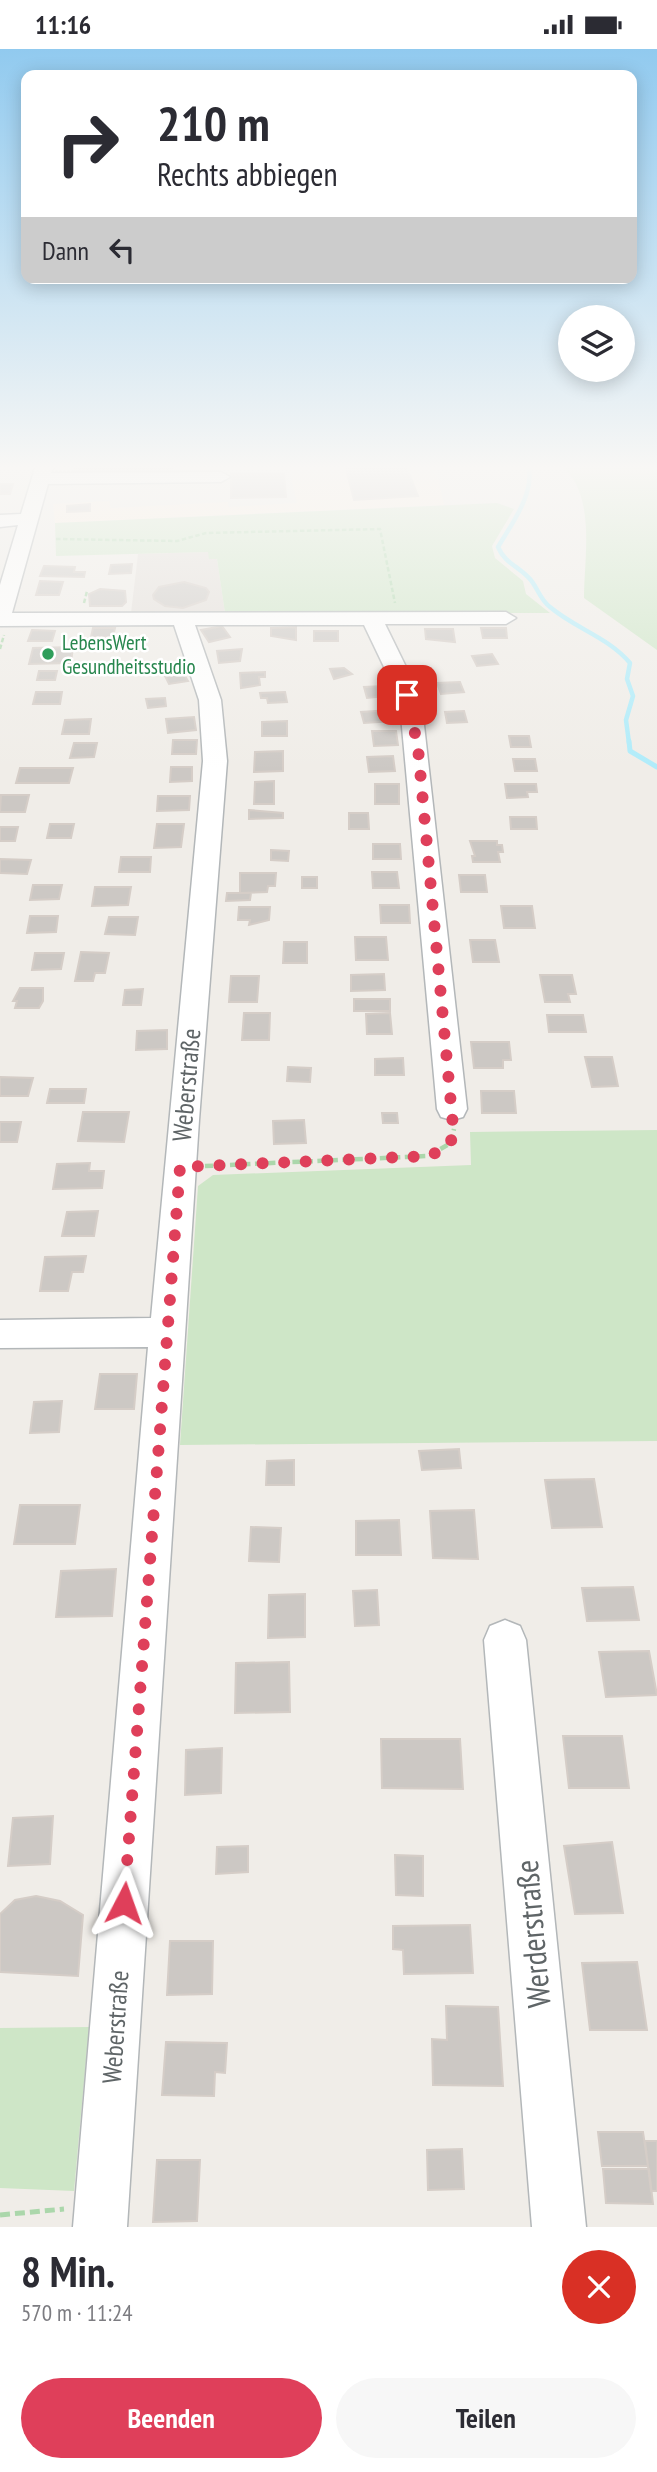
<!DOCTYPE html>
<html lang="de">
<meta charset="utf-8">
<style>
:root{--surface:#fff;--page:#f7f7f7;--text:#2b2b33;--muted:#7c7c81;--accent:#df3f5a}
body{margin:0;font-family:"PT Sans Narrow",sans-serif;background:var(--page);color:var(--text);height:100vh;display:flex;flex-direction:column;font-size:26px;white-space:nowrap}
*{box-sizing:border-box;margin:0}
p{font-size:23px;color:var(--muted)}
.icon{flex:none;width:38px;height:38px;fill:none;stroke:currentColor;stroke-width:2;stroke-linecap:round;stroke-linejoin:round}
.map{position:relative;height:2178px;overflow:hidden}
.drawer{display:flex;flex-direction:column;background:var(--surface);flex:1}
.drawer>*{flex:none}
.guide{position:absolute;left:21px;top:21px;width:616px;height:214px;border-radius:14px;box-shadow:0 4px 18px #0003;background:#fff;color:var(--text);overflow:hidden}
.tools{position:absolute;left:558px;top:256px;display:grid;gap:14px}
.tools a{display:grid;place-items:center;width:77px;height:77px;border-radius:50%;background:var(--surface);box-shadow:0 4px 18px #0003;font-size:35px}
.pin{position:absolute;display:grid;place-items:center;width:60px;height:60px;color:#fff;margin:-30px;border-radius:14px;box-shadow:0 4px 10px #0006}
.me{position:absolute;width:77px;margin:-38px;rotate:4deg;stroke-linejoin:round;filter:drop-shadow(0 0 5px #0008)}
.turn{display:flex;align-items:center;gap:24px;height:147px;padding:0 21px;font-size:32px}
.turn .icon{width:91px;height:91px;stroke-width:2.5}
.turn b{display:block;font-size:49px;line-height:60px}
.then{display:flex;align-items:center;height:66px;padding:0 21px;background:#0003;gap:14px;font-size:26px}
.round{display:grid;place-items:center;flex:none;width:74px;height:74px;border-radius:37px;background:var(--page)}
.headline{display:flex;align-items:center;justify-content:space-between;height:119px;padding:0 21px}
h1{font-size:42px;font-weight:800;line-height:52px}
.button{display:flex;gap:14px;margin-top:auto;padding:14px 21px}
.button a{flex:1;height:80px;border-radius:42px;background:var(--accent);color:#fff;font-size:28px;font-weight:800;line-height:80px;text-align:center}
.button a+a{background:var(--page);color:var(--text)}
.status{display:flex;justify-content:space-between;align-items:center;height:49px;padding:0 35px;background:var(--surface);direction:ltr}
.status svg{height:19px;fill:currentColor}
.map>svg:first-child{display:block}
.commercial{fill:#fcefe1}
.education{fill:#e3ded9}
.green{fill:#cee6c7}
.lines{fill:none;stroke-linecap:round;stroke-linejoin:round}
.stream-far1{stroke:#afecfa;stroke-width:4.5}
.stream{stroke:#afecfa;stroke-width:5}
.building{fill:#ccc8c4;stroke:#d5cdc7;stroke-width:2}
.minor-casing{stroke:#b3b7b9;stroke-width:3}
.path-far2{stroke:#abd7ab;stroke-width:2.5;stroke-dasharray:4.5 2.5;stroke-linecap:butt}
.path-far1{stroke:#abd7ab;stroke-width:4.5;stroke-dasharray:8 4.5;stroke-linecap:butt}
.path{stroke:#abd7ab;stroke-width:5;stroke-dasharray:10 5;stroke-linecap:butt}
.minor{fill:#fff;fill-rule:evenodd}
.route{stroke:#df3f5a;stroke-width:12;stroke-dasharray:0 21.6}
.leisure-dot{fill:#2e9e5b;stroke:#fff;stroke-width:2.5}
.labels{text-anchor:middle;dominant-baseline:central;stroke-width:5;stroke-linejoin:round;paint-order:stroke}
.far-leisure-label{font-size:21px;fill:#27864d;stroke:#fff;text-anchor:start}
.street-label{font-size:26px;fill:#5f6567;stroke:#fff}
.near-street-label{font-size:32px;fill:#5f6567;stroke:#fff}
</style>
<div class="status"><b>11:16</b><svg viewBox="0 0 49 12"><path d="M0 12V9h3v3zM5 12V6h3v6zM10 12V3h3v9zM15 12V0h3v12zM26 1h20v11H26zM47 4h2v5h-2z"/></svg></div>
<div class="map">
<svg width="657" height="2178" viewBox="0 0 657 2178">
<rect width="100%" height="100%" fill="#f0ede8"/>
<path class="commercial" d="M288 416H435L444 456 55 474 53 455 109 452 111 459 228 453 229 458 297 454Z"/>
<path class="education" d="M208 503 217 510 225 564H131L138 505Z"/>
<path class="green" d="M560 416H643L657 423V601L584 549C584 509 597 443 560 416Z
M497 454 514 460 492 497 495 509 523 532 526 545 550 564H225L217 510H209L208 503 56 507 55 474Z
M657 1081V1392L180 1396 198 1137 213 1126 471 1116 470 1083Z
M89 1978 74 2142 0 2139V1979Z"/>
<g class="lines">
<path class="stream-far1" d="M528 416C536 443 511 476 498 498 505 514 516 516 528 528 537 536 539 550 550 558 576 580 608 588 630 614L627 630 633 647 626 671 629 694"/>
<path class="stream" d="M629 692 630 702 657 718"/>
</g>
<path class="building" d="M76 416H173L171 424 74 425Z
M406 416 418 447 354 451 346 420Z
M284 424 286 448 231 449V425Z
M0 435H13L10 445H0Z
M90 455V462L67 463V457Z
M132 515 131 524 109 525 111 516Z
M44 517 75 518 74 523H85L84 528 40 527Z
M40 532 63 533 59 546H36Z
M184 533 206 539 209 543 206 551 183 559 165 557 154 550 153 546 159 538Z
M100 540 125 542 126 553 122 557H90L89 545Z
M222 577 230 588 209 593 201 581Z
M296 578V591L271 587V579Z
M93 579H115L113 588H91Z
M481 579H506L507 589H483Z
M425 580H453L455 593 426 590Z
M32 581 55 582 52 592H28Z
M314 582H338V592H314Z
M73 598 71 614 29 615 33 599Z
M242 600 240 612 219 614 217 602Z
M492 605 498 615 477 617 472 607Z
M344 619 352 625 334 630 330 620Z
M39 622H57L55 631H37Z
M182 622 188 632 169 635 164 625Z
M265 623V628H259L260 636 241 639 240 624Z
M460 633 464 643 441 645 437 634Z
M384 637 387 647 367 649 364 638Z
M36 643H62L60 655H33Z
M285 643 287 653 268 654 267 649H261L260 644Z
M165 649 166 657 148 659 146 650Z
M391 661 394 672 364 674 361 663Z
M464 662 467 673 447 674 445 663Z
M194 668 196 681 168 684 166 670Z
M91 670 89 685H62L65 671Z
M287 672V687H262V673Z
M372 682H396L398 696 374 697Z
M509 687H529L531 698H511Z
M173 691H197L196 705H172Z
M74 694H97L94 708 70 709Z
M283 702V722L254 723 255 703Z
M393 707 395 722 369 723 367 708Z
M513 710H535L537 722H515Z
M171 718H192V732L170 733Z
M20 719H73L69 734H16Z
M274 732V755H254L255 733Z
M375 735H399V755H375Z
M505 735H536L537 743H527L528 748 507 749Z
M1 746H29L25 763H0Z
M158 747H190L189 761 157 762Z
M249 761 283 764V769L249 770Z
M349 764H368L369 780H349Z
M510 768H536L537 780H511Z
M50 775H74L71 789H47Z
M157 775H184L181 798 154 799Z
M0 778H18L15 792H0Z
M470 792H497V796H502L503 803H498L500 813H473L472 807H475Z
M373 795H400L401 810H373Z
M271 801 289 802 288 812 271 811Z
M121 808H151L150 823H119Z
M0 810 31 811 27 825 0 824Z
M372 823H397L399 839H373Z
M240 824H276L275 837H268L267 843 240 844Z
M459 826H485L487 843H461Z
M302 828H317V839H302Z
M33 836H62L59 850 30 851Z
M95 838H131L128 856 92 857Z
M227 844H251L250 851 226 852Z
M380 856H409L410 874H381Z
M501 857H532L535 879H504Z
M239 858H270L269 871 249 876 250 871H238Z
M30 867H58L56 883 27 884Z
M109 868H138L135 886 105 885Z
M355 888H386L388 911H356Z
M470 891H495L499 913H473Z
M284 893H307V914H283Z
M81 903 109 904 105 924H95L93 932H75Z
M35 904H64L61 920 32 921Z
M384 925 385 941 351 942V926Z
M540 926H572L576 945H568L570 953H545Z
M231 927H259L257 953H229Z
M20 939H43V952L39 959H15L17 952H13Z
M143 940 141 956H123L125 941Z
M354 950H390V962H354Z
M244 964H270L269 991H242Z
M390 964 392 985H367L366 965Z
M547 966H583L586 983H549Z
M167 981V1000L136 1001 137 982Z
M471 993H509L511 1011H503V1019H474Z
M585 1008H612L618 1037 592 1038Z
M403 1009 404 1026H375V1010Z
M288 1018 311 1019 310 1033 287 1032Z
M0 1028 33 1029 28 1047H0Z
M50 1040H86L84 1054H47Z
M481 1042H514L516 1064H482Z
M83 1063H129L124 1093 78 1092Z
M382 1064H397L398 1074H383Z
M304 1071 306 1094 274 1095 273 1072Z
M0 1073H21L17 1093H0Z
M90 1114 89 1122H104L102 1139 53 1140 57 1115Z
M98 1162 94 1187H62L67 1163Z
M86 1207 83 1223H72L68 1242H40L45 1208Z
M100 1325H137L134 1360H95Z
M62 1352 59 1383 30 1384 34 1353Z
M459 1400 461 1419 422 1421 419 1402Z
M294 1411V1436H266L267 1412Z
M594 1430 602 1478 552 1479 545 1431Z
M20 1456H80L75 1495H14Z
M474 1461 478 1510 433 1509 430 1462Z
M399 1471 401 1506H356V1472Z
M251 1478 281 1479 279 1513 249 1512Z
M116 1520 112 1567 56 1568 61 1522Z
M633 1538 639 1571 587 1572 582 1539Z
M377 1541 379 1576 355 1577 353 1542Z
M305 1545V1588L268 1589 269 1546Z
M649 1602 657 1646 606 1648 599 1603Z
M289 1613 290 1663 235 1664 236 1614Z
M563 1687H622L629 1739H569Z
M381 1690H460L463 1740 382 1739Z
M222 1699 221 1744 185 1746 186 1701Z
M53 1767 50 1815 8 1817 13 1769Z
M612 1793 623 1864 575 1865 564 1797Z
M248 1797V1823L216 1825 217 1798Z
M395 1806 423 1807V1847L396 1846Z
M36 1847 60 1852 83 1866 78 1927 0 1923V1865L15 1851Z
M470 1876 473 1924 404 1925 403 1901 393 1900V1877Z
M170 1892H213L212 1945 167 1946Z
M637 1913 647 1981H590L582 1914Z
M446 1957 498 1958 503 2037 433 2036 432 1990 447 1991Z
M166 1993 227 1994 225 2024 215 2023 214 2047 162 2046Z
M598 2083H643L648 2117H602Z
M645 2092H657V2142H651Z
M462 2100 464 2140 428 2141 427 2101Z
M157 2111H200L197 2172 153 2173Z
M603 2120H649L653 2155 606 2154Z"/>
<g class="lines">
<defs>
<path id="minor" d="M36 416H54L51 424 221 423 230 428 221 433 48 435 12 564 506 563 516 569 506 575H385L408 622 423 667 467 1060 463 1068 452 1071 441 1068 437 1060 401 667 386 622 364 576H195L221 651 227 712 199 1071 127 2178H73L148 1298 0 1299V1271L151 1269 203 712 199 651 174 576 0 577V536L18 476 0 478V466L21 465Z
M505 1571 520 1577 526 1591 586 2178H532L484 1591 490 1577Z"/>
</defs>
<use href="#minor" class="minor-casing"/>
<path class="path-far2" d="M56 490 177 492 206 484 380 480 395 554
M84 554 87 542
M0 600 4 586"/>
<path class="path-far1" d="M205 1117 428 1107 451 1094 454 1080"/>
<path class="path" d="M0 2166 64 2160"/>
<use href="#minor" class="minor"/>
</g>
<linearGradient id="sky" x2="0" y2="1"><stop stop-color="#91caef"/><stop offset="0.58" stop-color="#f8f7f5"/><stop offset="1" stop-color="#f8f7f5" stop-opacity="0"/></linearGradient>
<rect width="657" height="721" fill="url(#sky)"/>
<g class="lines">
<path class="route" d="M124 1854 180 1118 428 1107 443 1101 454 1088 418 699 407 646"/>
</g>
<circle class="leisure-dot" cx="48" cy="605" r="7"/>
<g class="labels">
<g class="far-leisure-label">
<text x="62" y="593">LebensWert<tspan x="62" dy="24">Gesundheitsstudio</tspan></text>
</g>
<g class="street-label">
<text transform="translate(186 1036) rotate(-85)">Weberstraße</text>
<text transform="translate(115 1978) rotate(-86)">Weberstraße</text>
</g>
<g class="near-street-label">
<text transform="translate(532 1885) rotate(-95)">Werderstraße</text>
</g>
</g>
</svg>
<div class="tools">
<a><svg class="icon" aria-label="layers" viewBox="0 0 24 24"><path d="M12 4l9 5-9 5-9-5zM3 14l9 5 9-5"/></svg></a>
</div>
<div class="pin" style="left:407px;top:646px;background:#d93025"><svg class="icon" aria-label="arrive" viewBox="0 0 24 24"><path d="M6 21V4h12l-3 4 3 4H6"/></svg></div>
<svg class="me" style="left:124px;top:1854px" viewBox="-20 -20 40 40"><path d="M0-17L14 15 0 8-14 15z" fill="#df3f5a" stroke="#fff" stroke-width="4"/></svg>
<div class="guide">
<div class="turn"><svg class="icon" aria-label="right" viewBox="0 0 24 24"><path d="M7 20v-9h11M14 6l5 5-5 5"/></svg><div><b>210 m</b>Rechts abbiegen</div></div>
<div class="then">Dann<svg class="icon" aria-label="left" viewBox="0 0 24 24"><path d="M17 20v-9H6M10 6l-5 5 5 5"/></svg></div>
</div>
</div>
<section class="drawer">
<div class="headline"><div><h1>8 Min.</h1><p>570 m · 11:24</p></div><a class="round" style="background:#d93025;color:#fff"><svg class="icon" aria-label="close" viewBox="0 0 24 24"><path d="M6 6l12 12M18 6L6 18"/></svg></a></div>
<div class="button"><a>Beenden</a><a>Teilen</a></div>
</section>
